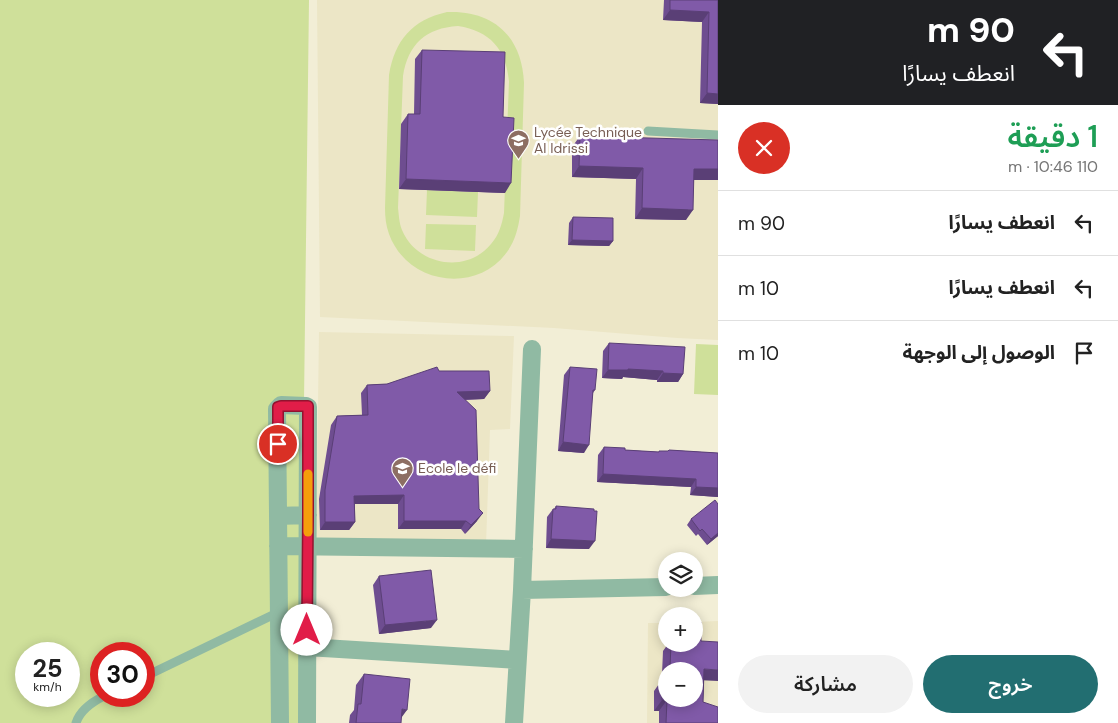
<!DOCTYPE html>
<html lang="ar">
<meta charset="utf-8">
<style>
:root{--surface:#fff;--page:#f2f2f2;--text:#222;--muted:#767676;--line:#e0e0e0;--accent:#226e71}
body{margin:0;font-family:"DM Sans","Noto Sans Arabic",sans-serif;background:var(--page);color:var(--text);direction:rtl;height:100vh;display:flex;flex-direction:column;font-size:19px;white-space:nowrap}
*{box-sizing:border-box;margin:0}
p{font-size:16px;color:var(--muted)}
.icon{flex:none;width:28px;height:28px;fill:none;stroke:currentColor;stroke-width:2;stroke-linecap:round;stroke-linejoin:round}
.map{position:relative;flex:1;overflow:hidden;direction:ltr}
.details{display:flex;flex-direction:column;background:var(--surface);width:400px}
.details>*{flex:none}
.top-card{background:#202124;color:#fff;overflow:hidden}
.tools{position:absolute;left:658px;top:552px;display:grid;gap:10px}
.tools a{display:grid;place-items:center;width:45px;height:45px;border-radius:50%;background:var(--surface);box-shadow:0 2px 12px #0003;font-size:25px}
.speed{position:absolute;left:15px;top:642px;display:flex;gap:10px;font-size:25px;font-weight:700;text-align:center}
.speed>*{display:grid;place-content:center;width:65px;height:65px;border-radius:50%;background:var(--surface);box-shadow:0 2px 12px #0003;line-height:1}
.speed small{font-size:12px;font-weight:400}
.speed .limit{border:8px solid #d22;background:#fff;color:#111}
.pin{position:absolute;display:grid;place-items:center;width:42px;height:42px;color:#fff;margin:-21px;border:2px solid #fff;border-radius:50%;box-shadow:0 1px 5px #0007}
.me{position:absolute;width:55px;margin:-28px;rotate:0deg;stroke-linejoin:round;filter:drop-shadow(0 0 4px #0008)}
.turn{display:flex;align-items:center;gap:18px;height:105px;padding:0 20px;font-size:22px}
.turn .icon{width:65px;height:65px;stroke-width:2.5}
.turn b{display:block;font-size:35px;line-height:42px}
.round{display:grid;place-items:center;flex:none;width:52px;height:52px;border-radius:26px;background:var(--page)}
.head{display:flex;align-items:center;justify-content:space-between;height:85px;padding:0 20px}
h1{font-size:30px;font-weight:600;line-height:38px;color:#1e9e55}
.action{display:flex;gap:10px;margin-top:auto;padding:10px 20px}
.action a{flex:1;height:58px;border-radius:30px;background:var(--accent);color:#fff;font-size:20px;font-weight:600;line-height:58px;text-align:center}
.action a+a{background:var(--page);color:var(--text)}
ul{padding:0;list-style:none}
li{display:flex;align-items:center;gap:15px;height:65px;padding:0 20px;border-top:1px solid var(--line)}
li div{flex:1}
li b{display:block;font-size:19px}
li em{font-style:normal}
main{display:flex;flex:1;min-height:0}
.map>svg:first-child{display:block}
.built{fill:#ece6c6;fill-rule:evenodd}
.green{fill:#cfe09a;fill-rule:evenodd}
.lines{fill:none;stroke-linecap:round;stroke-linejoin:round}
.service{stroke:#90baa3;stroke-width:9}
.minor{stroke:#90baa3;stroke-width:18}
.wall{fill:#6e4d90}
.shaded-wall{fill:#5a3f76}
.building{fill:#805aa8;stroke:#5a3f76}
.route-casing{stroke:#92132f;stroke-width:12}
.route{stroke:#e11d48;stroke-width:9}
.slow{stroke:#f59e0b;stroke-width:9}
.labels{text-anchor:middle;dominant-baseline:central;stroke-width:5;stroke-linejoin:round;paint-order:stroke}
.education-label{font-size:14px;fill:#785e54;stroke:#fff;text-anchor:start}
</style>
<main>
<section class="details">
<div class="top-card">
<div class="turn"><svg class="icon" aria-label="left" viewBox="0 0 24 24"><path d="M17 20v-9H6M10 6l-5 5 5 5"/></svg><div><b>90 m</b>انعطف يسارًا</div></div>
</div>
<div class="head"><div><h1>1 دقيقة</h1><p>110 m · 10:46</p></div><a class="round" style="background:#d93025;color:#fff"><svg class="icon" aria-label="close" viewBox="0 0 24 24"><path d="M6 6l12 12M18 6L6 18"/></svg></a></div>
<ul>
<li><svg class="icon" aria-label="left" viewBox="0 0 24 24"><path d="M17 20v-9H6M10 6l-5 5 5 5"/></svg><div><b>انعطف يسارًا</b></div><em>90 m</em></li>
<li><svg class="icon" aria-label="left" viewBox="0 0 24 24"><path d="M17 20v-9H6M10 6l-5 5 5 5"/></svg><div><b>انعطف يسارًا</b></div><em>10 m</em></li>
<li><svg class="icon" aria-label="arrive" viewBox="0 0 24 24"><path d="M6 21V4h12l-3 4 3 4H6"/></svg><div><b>الوصول إلى الوجهة</b></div><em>10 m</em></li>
</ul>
<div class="action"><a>خروج</a><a>مشاركة</a></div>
</section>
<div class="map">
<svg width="718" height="723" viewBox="0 0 718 723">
<rect width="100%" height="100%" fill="#f2eed6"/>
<path class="built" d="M317 0H718V340L677 338 554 328 320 317Z
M319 332 514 336 510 429 490 430 486 545 316 546Z
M718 621V723H647L648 623H666V644H694V622ZM666 671H694V699H666Z"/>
<path class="green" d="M0 0H309L300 723H0ZM26 654H69V696H26ZM101 654H144V696H101Z
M447 12C493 10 522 36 524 83L520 216C518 229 515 241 507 252 476 295 407 284 389 234 386 226 385 217 385 208L389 75C395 40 412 20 447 12ZM458 26C490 31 506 49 509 81L504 213C502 224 499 235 491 244 467 274 417 266 402 230 399 223 399 215 398 208L403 76C408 44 426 28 458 26Z
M427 190 478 192 477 217 426 215Z
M426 224 476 225 475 251 425 249Z
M696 344 718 345V395L694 394Z"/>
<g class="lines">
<path class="service" d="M648 131 718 135
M144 677 279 612
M76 723C80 710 92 702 104 696"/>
<path class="minor" d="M278 516 308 515
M278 546 524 549
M694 586 718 585
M522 590 666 587
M307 647 517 660
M280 723 277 409 281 405 306 406 308 407 307 723
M514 723 522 590 532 349"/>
</g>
<path class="wall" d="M664 0H718V104L700 103 702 22 663 20Z
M422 50 503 117 505 193 399 189 401 124 408 114H414L415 59Z
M580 136 694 180 686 220 635 219 636 179 572 177V147Z
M573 217 613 241 609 246 568 245 569 223Z
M609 343 683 374 678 382H657V380L623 377 622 379 602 378 603 351Z
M570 367 595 390 593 393 584 453 558 451 564 375Z
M439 371 490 391 484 399 465 400 477 521 465 534 461 529H398V504H355V522L349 530H320L319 499 331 425 337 416 362 415 361 393 367 385 387 384Z
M604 447 625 450 659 452 668 451 669 450 718 453V497L690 495 691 487 597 482 598 455Z
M718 504V536L707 545 698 534 696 536 687 525 691 519Z
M556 506 589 549 546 548 547 517 553 509H554Z
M379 576 431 628 379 634 373 585Z
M701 641 704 680 703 702 718 723H659V711H654V691L659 684V679L662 674 663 651 668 644H694Z
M364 674 401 718 400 723H349L350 715 354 710 356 685Z"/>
<path class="shaded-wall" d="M670 10 709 12 702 22 663 20Z
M707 93 718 94V104L700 103Z
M579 166 643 168 636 179 572 177Z
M694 169H718V180H686Z
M406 179 511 183 505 193 399 189Z
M642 208 693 210 686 220 635 219Z
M572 240 613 241 609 246 568 245Z
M628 369 663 371 657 380 623 377 622 379 602 378 608 370Z
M663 373 683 374 678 382H657Z
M490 391 484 399 451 400 457 392Z
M563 442 589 445 584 453 558 451Z
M603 474 696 479 691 487 597 482Z
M696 487 718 488V497L690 495Z
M404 495 398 504H349L354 496Z
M483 513 477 521 465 534 471 525Z
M404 521H466L461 529H398Z
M325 522H355L349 530H320Z
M718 533V536L707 545 711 539Z
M551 539 595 541 589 549 546 548Z
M437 620 431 628 379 634 385 625Z
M704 669 718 670V681L697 680Z
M662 700H667L659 711H654Z
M402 709 407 710 399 721Z"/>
<path class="building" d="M670 0H718V94L707 93 709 12 670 10Z
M422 50 505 52 503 117 514 118 511 183 406 179 408 114H420Z
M580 136 718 140V169H694L693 210 642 208 643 168 579 166Z
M573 217 613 218V241L572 240Z
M609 343 685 347 683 374 663 373V371L628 369V370H608Z
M437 367 439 371H489L490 391 457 392 476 410 479 509 483 513 471 525 466 521H404V495L354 496 355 522H325V490L337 416 368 415 367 385 387 384Z
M570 367 597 369 595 390H593L589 445 563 442Z
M604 447 625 448V450L659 452V451H668L669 450 718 453V488L696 487V479L603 474Z
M715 500 718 504V533L711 539 702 529 700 531 691 519Z
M556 506 594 509V511H597L595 541 551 539 553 509H556Z
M431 570 437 620 385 625 379 576Z
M694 622H701V641L718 642V670L704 669 703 702 718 707V723H666L667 700H662V680H666V699H694V671H667V668H670L671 644H694Z
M364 674 410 679 407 710 402 709 401 723H356L358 704H361Z"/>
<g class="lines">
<defs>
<path id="route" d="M278 444V407L281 406H308V515L307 630"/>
</defs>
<use href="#route" class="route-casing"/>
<use href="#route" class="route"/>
<path class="slow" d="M308 532V474"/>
</g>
<defs>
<symbol id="university-pin" viewBox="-11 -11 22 30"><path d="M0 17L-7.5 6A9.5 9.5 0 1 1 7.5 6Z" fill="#8d6e63" stroke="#fff"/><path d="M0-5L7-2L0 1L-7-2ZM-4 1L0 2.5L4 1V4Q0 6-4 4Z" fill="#fff"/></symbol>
<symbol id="school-pin" viewBox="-11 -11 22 30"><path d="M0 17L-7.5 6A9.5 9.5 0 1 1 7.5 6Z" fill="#8d6e63" stroke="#fff"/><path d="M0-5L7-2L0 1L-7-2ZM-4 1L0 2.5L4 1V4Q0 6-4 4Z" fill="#fff"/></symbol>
</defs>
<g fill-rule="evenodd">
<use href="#university-pin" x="506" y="128" width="25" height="34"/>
<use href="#school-pin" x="390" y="456" width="25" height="34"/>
</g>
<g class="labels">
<g class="education-label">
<text x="534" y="132">Lycée Technique<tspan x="534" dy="16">Al Idrissi</tspan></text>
<text x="418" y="468">Ecole le défi</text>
</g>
</g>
</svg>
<div class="tools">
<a><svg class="icon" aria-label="layers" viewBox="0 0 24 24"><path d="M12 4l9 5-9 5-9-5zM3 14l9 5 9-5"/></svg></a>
<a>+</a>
<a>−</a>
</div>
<div class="speed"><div>25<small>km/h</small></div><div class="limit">30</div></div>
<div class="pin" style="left:278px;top:444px;background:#d93025"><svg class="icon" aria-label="arrive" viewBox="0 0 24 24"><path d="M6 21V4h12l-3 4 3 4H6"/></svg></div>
<svg class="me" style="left:307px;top:630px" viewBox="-20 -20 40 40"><circle r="19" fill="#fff"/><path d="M0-13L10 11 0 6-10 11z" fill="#e11d48"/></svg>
</div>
</main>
